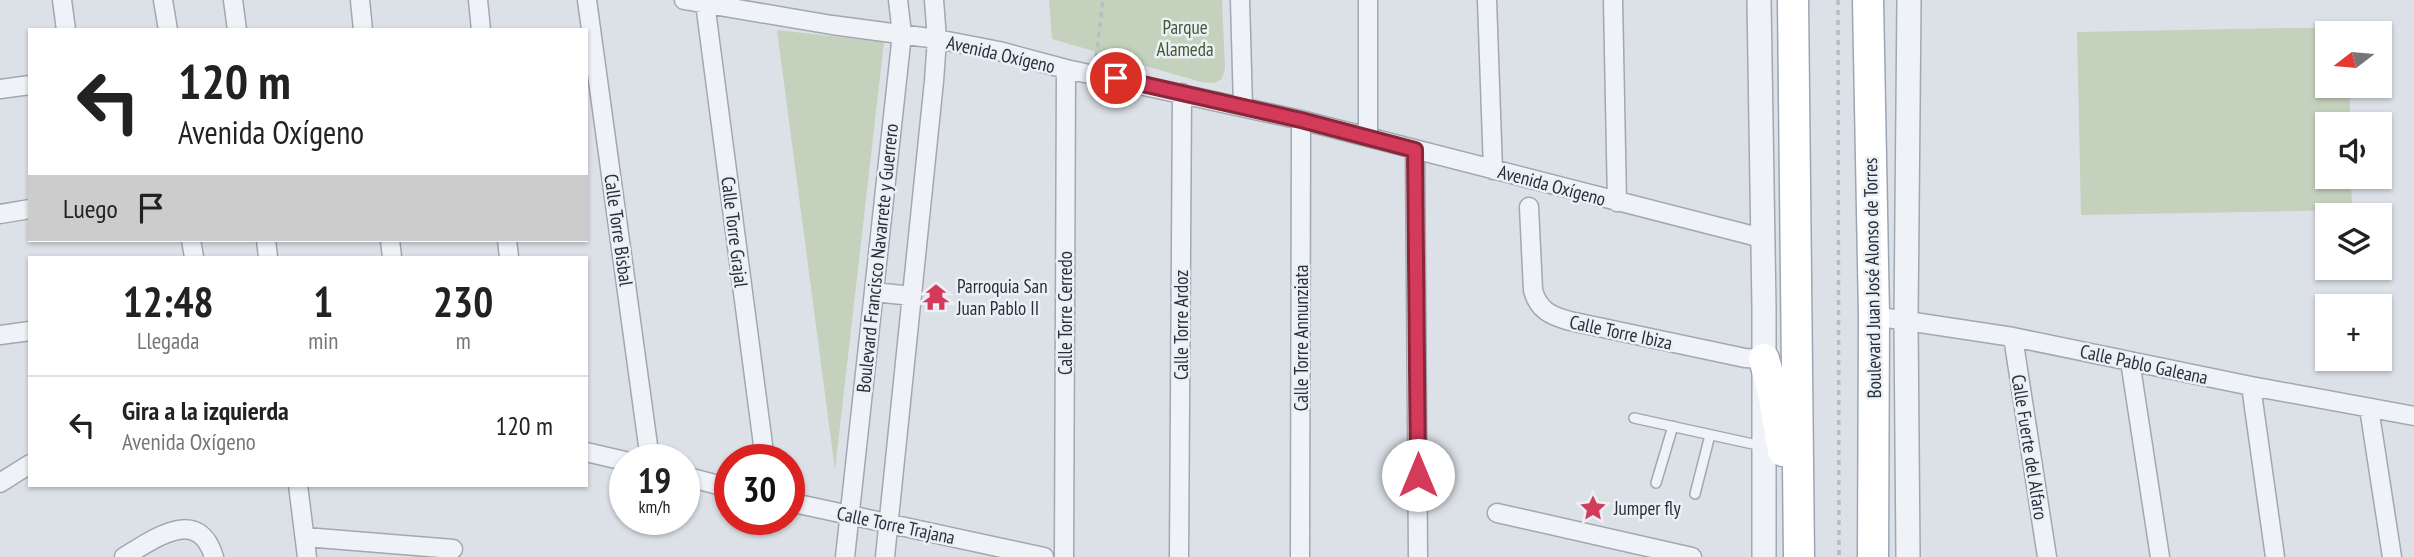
<!DOCTYPE html>
<html lang="es">
<meta charset="utf-8">
<style>
:root{--surface:#fff;--page:#f6f6f6;--text:#222;--muted:#767676;--line:#e0e0e0}
body{margin:0;font-family:"PT Sans Narrow",sans-serif;background:var(--page);color:var(--text);height:100vh;display:flex;flex-direction:column;font-size:26px;white-space:nowrap}
*{box-sizing:border-box;margin:0}
p{font-size:23px;color:var(--muted)}
.icon{flex:none;width:38px;height:38px;fill:none;stroke:currentColor;stroke-width:2;stroke-linecap:round;stroke-linejoin:round}
.map{position:relative;flex:1;overflow:hidden}
.sheet{position:absolute;left:28px;top:256px;width:560px;height:231px;display:flex;flex-direction:column;background:var(--surface);border-radius:0px;box-shadow:0 2px 5px #0004}
.sheet>*{flex:none}
.guide{position:absolute;left:28px;top:28px;width:560px;height:214px;border-radius:0px;box-shadow:0 2px 5px #0004;background:#fff;color:var(--text);overflow:hidden}
.needle{width:46px;rotate:254deg}
.fabs{position:absolute;left:2315px;top:21px;display:grid;gap:14px}
.fabs a{display:grid;place-items:center;width:77px;height:77px;border-radius:0px;background:var(--surface);box-shadow:0 2px 5px #0004;font-size:35px}
.speed{position:absolute;left:609px;top:444px;display:flex;gap:14px;font-size:35px;font-weight:700;text-align:center}
.speed>*{display:grid;place-content:center;width:91px;height:91px;border-radius:50%;background:var(--surface);box-shadow:0 2px 5px #0004;line-height:1}
.speed small{font-size:18px;font-weight:400}
.speed .limit{border:10px solid #d22;background:#fff;color:#111}
.pin{position:absolute;display:grid;place-items:center;width:60px;height:60px;color:#fff;margin:-30px;border:4px solid #fff;border-radius:50%;box-shadow:0 2px 7px #0007}
.me{position:absolute;width:77px;margin:-38px;rotate:0deg;stroke-linejoin:round;filter:drop-shadow(0 0 5px #0008)}
.turn{display:flex;align-items:center;gap:24px;height:147px;padding:0 35px;font-size:32px}
.turn .icon{width:91px;height:91px;stroke-width:2.5}
.turn b{display:block;font-size:49px;line-height:60px}
.then{display:flex;align-items:center;height:66px;padding:0 35px;background:#0003;gap:14px;font-size:26px}
.eta{display:flex;justify-content:space-evenly;align-items:center;height:119px;text-align:center}
.eta b{font-size:42px;font-weight:700;line-height:49px}
ul{padding:0;list-style:none}
li{display:flex;align-items:center;gap:21px;height:98px;padding:0 35px;border-top:2px solid var(--line)}
li div{flex:1}
li b{display:block;font-size:26px}
li em{font-style:normal}
.map>svg:first-child{display:block}
.green{fill:#c4d2bd}
.lines{fill:none;stroke-linecap:round;stroke-linejoin:round}
.service-casing{stroke:#a1a8b1;stroke-width:12}
.minor-casing{stroke:#a1a8b1;stroke-width:21}
.tertiary-casing{stroke:#a1a8b1;stroke-width:26}
.primary-casing{stroke:#9ba6b4;stroke-width:33}
.path{stroke:#b6bcc2;stroke-width:3.5;stroke-dasharray:5 5;stroke-linecap:butt}
.service{stroke:#eff2f6;stroke-width:9}
.minor{stroke:#eff2f6;stroke-width:18}
.tertiary{stroke:#eff2f6;stroke-width:23}
.primary{stroke:#fff;stroke-width:30}
.route-casing{stroke:#8a263a;stroke-width:18}
.route{stroke:#d43a5a;stroke-width:12}
.labels{text-anchor:middle;dominant-baseline:central;stroke-width:5;stroke-linejoin:round;paint-order:stroke}
.park-label{font-size:19px;fill:#3c5b32;stroke:#ecf0f5}
.street-label{font-size:19px;fill:#25303e;stroke:#ecf0f5}
.poi-label{font-size:19px;fill:#25303e;stroke:#ecf0f5;text-anchor:start}
</style>
<div class="map">
<svg width="2414" height="557" viewBox="0 0 2414 557">
<rect width="100%" height="100%" fill="#dce1e7"/>
<path class="green" d="M1049 0H1222L1225 69 1222 79 1214 83 1201 82 1052 39Z
M2348 27 2349 33H2328V86H2350V124H2328V177H2351L2352 210 2081 215 2077 32Z
M777 30 884 42 835 470Z"/>
<g class="lines">
<defs>
<path id="service" d="M1634 418 1762 446
M1656 483 1673 426
M1695 494 1710 435"/>
<path id="minor" d="M62 0 66 30
M163 0 168 30
M233 0 237 30
M360 0 363 30
M478 0 481 30
M587 0 650 460
M684 0 832 25 937 39 999 51 1066 69 1301 120 1762 238
M1240 0 1243 107
M1368 0V137
M1487 0 1493 170
M1613 0 1617 202
M705 3 765 460
M0 89 30 85
M1415 150 1418 557
M1529 207 1533 290C1538 310 1551 316 1570 321L1745 358 1764 359
M0 214 30 209
M191 240 194 257
M266 240 268 257
M390 240 392 257
M507 240 509 257
M874 292 912 296
M1874 316 2013 337 2251 386 2414 416
M0 335 30 331
M2013 337 2047 557
M2130 361 2160 557
M2251 386 2275 557
M2369 408 2392 557
M586 452 625 461
M684 476 730 488
M0 483 30 464
M298 485 307 557
M789 502 1044 557
M1497 513 1692 557
M305 537 453 549
M124 557C154 539 198 505 214 557
M845 557 902 34 898 0
M885 557 934 81 937 39 934 0
M1064 557 1066 69
M1179 557 1182 93
M1300 557 1301 120"/>
<path id="tertiary" d="M1759 0 1764 308V557
M1908 557 1906 321 1909 0"/>
<path id="primary" d="M1793 0 1799 557
M1868 0 1874 316 1873 557
M1764 359 1773 392 1783 451"/>
</defs>
<use href="#service" class="service-casing"/>
<use href="#minor" class="minor-casing"/>
<use href="#tertiary" class="tertiary-casing"/>
<use href="#primary" class="primary-casing"/>
<path class="path" d="M1838 0 1839 557
M1096 57 1103 0"/>
<use href="#service" class="service"/>
<use href="#minor" class="minor"/>
<use href="#tertiary" class="tertiary"/>
<use href="#primary" class="primary"/>
</g>
<g class="lines">
<defs>
<path id="route" d="M1116 78 1301 120 1415 150 1418 475"/>
</defs>
<use href="#route" class="route-casing"/>
<use href="#route" class="route"/>
</g>
<defs>
<symbol id="temple-bare" viewBox="-9 -9 18 18"><path d="M0-6L5-2H3V0L6.5 2.5H4V6H1.5V3h-3V6H-4V2.5H-6.5L-3 0V-2H-5Z" fill="#d43a5a" stroke="#ecf0f5" stroke-width="2.5" paint-order="stroke"/></symbol>
<symbol id="sight-bare" viewBox="-9 -9 18 18"><path d="M0-6L1.8-2.2L6-1.7L2.9 1.2L3.7 5.4L0 3.3L-3.7 5.4L-2.9 1.2L-6-1.7L-1.8-2.2Z" fill="#d43a5a" stroke="#ecf0f5" stroke-width="2.5" paint-order="stroke"/></symbol>
</defs>
<g fill-rule="evenodd">
<use href="#temple-bare" x="917" y="278" width="38" height="38"/>
<use href="#sight-bare" x="1574" y="489" width="38" height="38"/>
</g>
<g class="labels">
<g class="park-label">
<text x="1185" y="27">Parque<tspan x="1185" dy="22">Alameda</tspan></text>
</g>
<g class="street-label">
<text transform="translate(1001 54) rotate(13)">Avenida Oxígeno</text>
<text transform="translate(1552 185) rotate(15)">Avenida Oxígeno</text>
<text transform="translate(619 230) rotate(82)">Calle Torre Bisbal</text>
<text transform="translate(735 232) rotate(83)">Calle Torre Grajal</text>
<text transform="translate(877 258) rotate(-84)">Boulevard Francisco Navarrete y Guerrero</text>
<text transform="translate(1872 278) rotate(-91)">Boulevard Juan José Alonso de Torres</text>
<text transform="translate(1065 313) rotate(-90)">Calle Torre Cerredo</text>
<text transform="translate(1181 325) rotate(-90)">Calle Torre Ardoz</text>
<text transform="translate(1621 332) rotate(12)">Calle Torre Ibiza</text>
<text transform="translate(1301 338) rotate(-90)">Calle Torre Annunziata</text>
<text transform="translate(2144 364) rotate(12)">Calle Pablo Galeana</text>
<text transform="translate(2030 447) rotate(81)">Calle Fuerte del Alfaro</text>
<text transform="translate(896 525) rotate(12)">Calle Torre Trajana</text>
</g>
<g class="poi-label">
<text x="957" y="286">Parroquia San<tspan x="957" dy="22">Juan Pablo II</tspan></text>
<text x="1614" y="508">Jumper fly</text>
</g>
</g>
</svg>
<div class="fabs">
<a><svg class="needle" viewBox="-14 -14 28 28"><path d="M0-13l5 13h-10z" fill="#e53935"/><path d="M0 13l5-13h-10z" fill="#767676"/></svg></a>
<a><svg class="icon" aria-label="sound" viewBox="0 0 24 24"><path d="M4 9h4l5-4v14l-5-4H4zM17 9q2 3 0 6"/></svg></a>
<a><svg class="icon" aria-label="layers" viewBox="0 0 24 24"><path d="M12 4l9 5-9 5-9-5zM3 14l9 5 9-5"/></svg></a>
<a>+</a>
</div>
<div class="speed"><div>19<small>km/h</small></div><div class="limit">30</div></div>
<div class="pin" style="left:1116px;top:78px;background:#d93025"><svg class="icon" aria-label="arrive" viewBox="0 0 24 24"><path d="M6 21V4h12l-3 4 3 4H6"/></svg></div>
<svg class="me" style="left:1418px;top:475px" viewBox="-20 -20 40 40"><circle r="19" fill="#fff"/><path d="M0-13L10 11 0 6-10 11z" fill="#d43a5a"/></svg>
<div class="guide">
<div class="turn"><svg class="icon" aria-label="left" viewBox="0 0 24 24"><path d="M17 20v-9H6M10 6l-5 5 5 5"/></svg><div><b>120 m</b>Avenida Oxígeno</div></div>
<div class="then">Luego<svg class="icon" aria-label="arrive" viewBox="0 0 24 24"><path d="M6 21V4h12l-3 4 3 4H6"/></svg></div>
</div>
<section class="sheet">
<div class="eta">
<div><b>12:48</b><p>Llegada</p></div>
<div><b>1</b><p>min</p></div>
<div><b>230</b><p>m</p></div>
</div>
<ul>
<li><svg class="icon" aria-label="left" viewBox="0 0 24 24"><path d="M17 20v-9H6M10 6l-5 5 5 5"/></svg><div><b>Gira a la izquierda</b><p>Avenida Oxígeno</p></div><em>120 m</em></li>
</ul>
</section>
</div>
